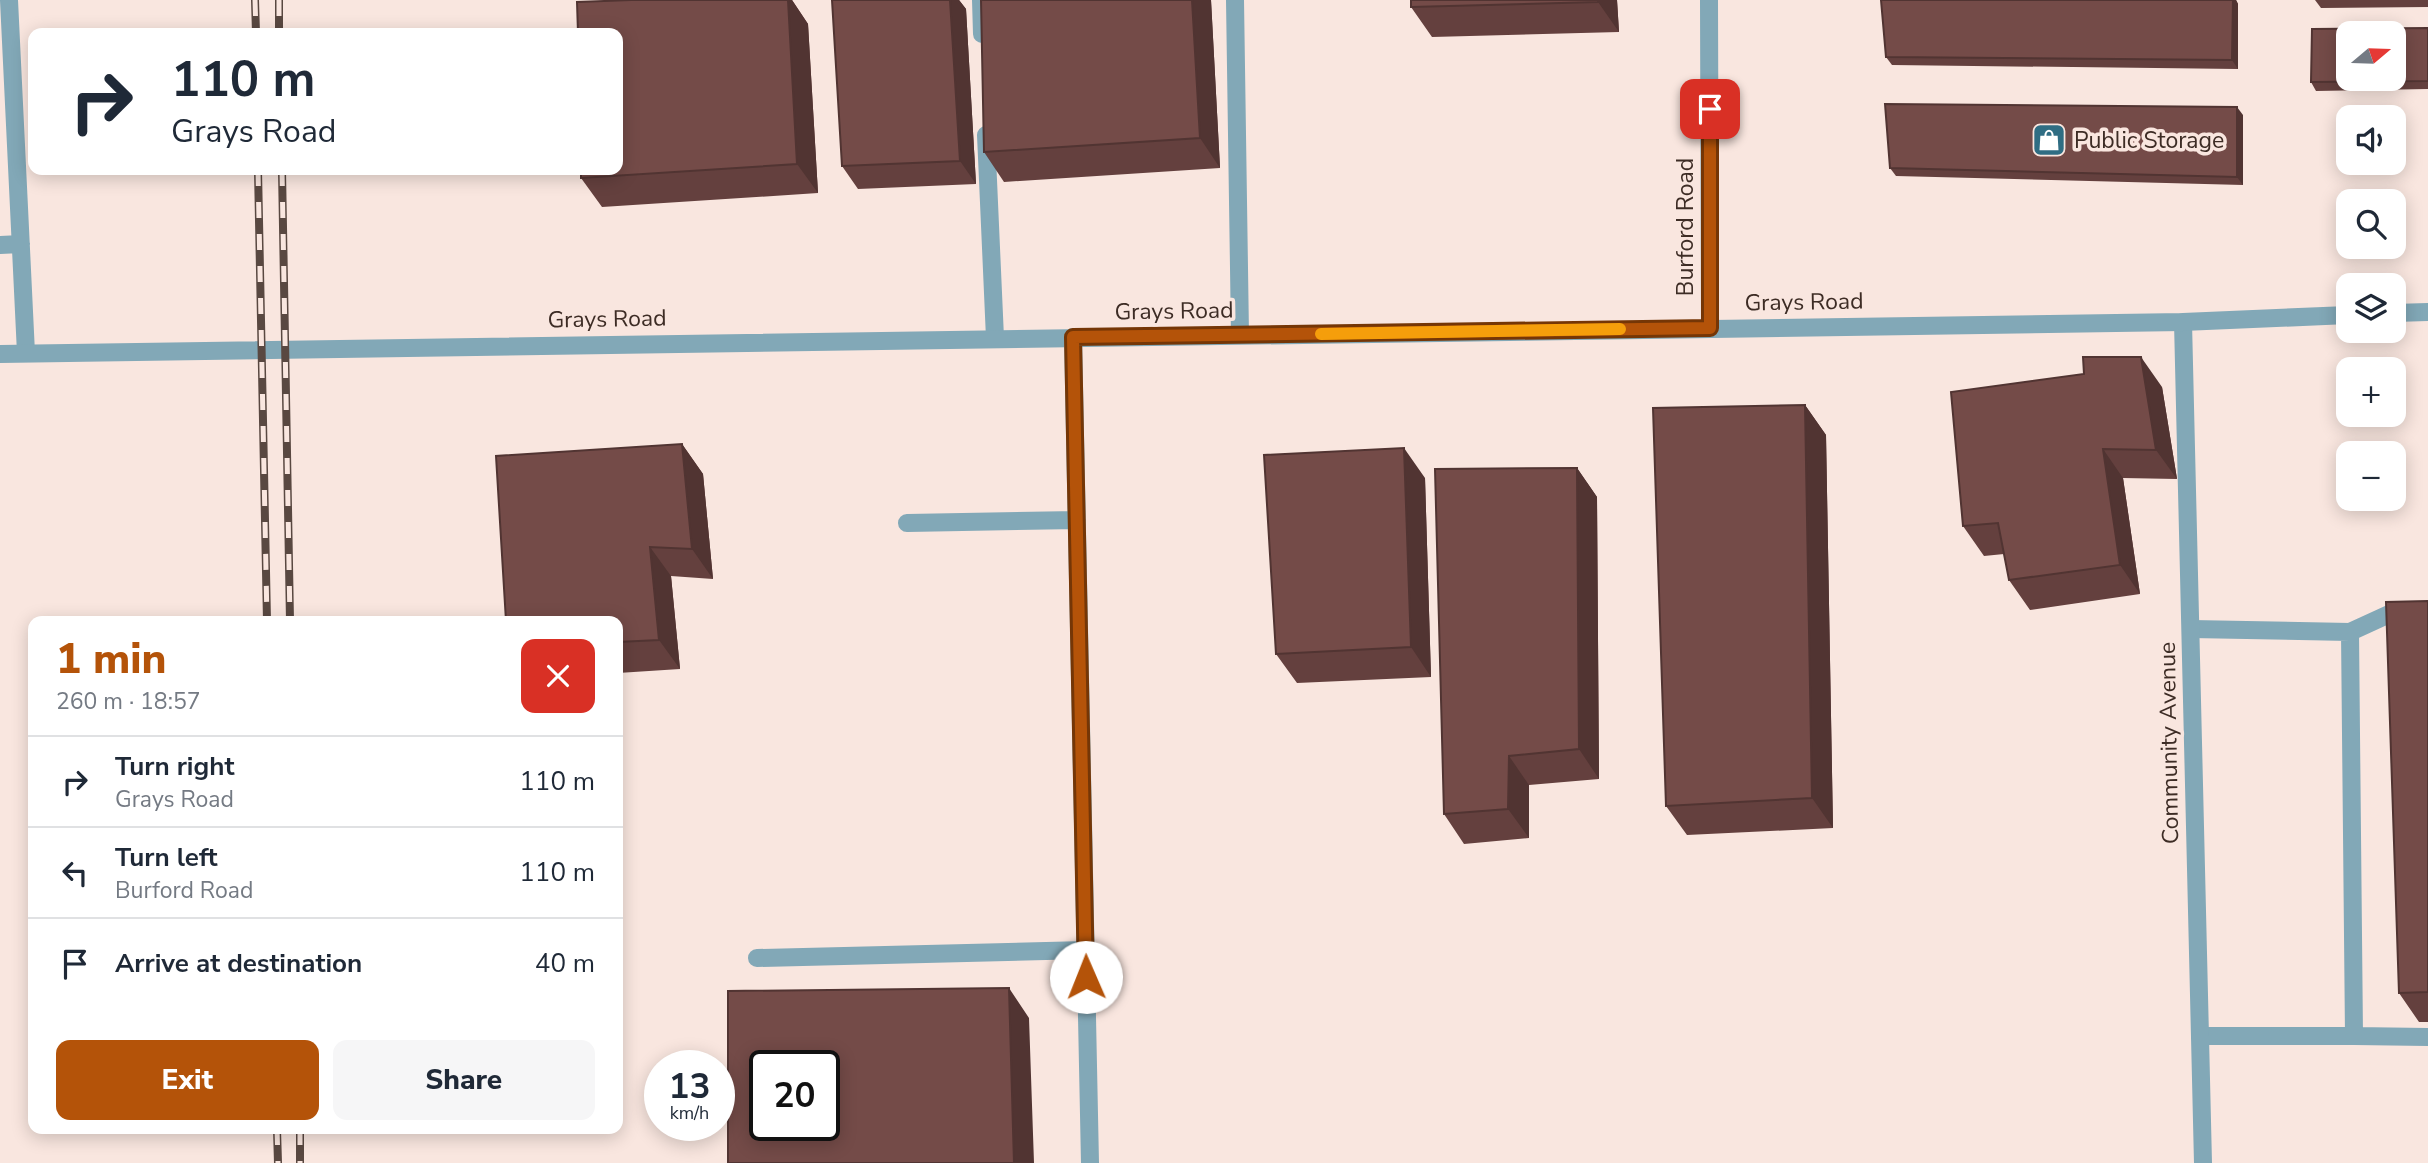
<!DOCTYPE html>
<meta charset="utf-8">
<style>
:root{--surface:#fff;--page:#f6f6f7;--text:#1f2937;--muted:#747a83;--line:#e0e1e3;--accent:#b45309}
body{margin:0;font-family:"Nunito Sans",sans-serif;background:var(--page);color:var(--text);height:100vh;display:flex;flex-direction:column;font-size:26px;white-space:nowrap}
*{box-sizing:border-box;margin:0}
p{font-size:23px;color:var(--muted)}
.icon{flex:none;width:38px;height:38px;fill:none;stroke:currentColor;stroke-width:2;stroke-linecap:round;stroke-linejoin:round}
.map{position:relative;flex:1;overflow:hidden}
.details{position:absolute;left:28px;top:616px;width:595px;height:518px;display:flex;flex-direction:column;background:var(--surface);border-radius:14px;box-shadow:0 4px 18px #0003}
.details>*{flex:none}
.banner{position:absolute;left:28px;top:28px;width:595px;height:147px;border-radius:14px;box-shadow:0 4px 18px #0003;background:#fff;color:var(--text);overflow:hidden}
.needle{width:46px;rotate:71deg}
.fabs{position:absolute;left:2336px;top:21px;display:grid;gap:14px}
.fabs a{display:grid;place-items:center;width:70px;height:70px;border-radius:14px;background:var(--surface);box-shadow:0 4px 18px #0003;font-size:35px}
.speed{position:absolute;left:644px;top:1050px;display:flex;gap:14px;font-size:35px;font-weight:700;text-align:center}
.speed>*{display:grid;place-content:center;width:91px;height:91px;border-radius:50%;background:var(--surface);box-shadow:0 4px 18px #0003;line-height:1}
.speed small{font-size:18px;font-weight:400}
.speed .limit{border:4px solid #111;border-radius:10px;background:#fff;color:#111}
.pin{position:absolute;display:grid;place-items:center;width:60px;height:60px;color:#fff;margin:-30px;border-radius:14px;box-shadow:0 4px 10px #0006}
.me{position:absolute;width:77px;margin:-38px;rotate:359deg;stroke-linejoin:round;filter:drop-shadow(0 0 5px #0008)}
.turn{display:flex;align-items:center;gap:24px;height:147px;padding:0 28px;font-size:32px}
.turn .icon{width:91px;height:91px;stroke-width:2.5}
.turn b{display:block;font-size:49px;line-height:60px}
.round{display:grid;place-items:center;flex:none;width:74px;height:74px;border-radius:14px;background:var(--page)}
.overview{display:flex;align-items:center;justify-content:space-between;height:119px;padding:0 28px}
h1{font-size:42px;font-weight:800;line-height:52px;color:var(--accent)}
.action{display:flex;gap:14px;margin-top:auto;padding:14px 28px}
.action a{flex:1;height:80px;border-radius:14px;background:var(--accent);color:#fff;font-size:28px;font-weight:800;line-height:80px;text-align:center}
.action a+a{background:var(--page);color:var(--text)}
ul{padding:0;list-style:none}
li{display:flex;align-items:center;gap:21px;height:91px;padding:0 28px;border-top:2px solid var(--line)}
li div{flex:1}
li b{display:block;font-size:26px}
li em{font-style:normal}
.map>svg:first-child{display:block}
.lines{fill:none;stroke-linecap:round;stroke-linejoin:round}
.service{stroke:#82a8b7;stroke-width:18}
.minor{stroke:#82a8b7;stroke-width:18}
.tertiary{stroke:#82a8b7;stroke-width:18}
.rail-casing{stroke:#594841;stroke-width:8}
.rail{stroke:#f9e6df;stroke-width:5;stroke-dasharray:16;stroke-linecap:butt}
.wall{fill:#64403e}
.shaded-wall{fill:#513432}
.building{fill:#744b48;stroke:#513432;stroke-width:2;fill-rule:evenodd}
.route-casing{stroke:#753606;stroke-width:18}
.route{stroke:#b45309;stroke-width:12}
.slow{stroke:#f59e0b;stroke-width:12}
.labels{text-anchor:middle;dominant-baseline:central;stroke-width:7;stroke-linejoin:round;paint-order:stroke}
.poi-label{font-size:23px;fill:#3d2c25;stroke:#f9e6df;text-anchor:start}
.street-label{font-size:23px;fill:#3d2c25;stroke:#f9e6df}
</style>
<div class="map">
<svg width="2428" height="1163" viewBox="0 0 2428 1163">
<rect width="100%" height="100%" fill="#f9e6df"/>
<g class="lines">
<path class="service" d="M9 0 26 353
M981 0 982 34
M1235 0 1240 335
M986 135 995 338
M0 245 21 244
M1073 337 1090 1163
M907 523 1077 520
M2191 629 2350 632 2354 1036H2200
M2350 632 2398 610H2428
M757 958 1086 950
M2354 1036 2428 1037"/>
<path class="minor" d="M1709 0 1710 328
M2183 322 2203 1163"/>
<path class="tertiary" d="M2394 313 2428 312
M0 354 2183 322 2348 315"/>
<defs>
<path id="rail" d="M255 0 256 33
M279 0V33
M258 170 267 621
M282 170 290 621
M277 1129 278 1163
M300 1129V1163"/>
</defs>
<use href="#rail" class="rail-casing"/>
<use href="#rail" class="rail"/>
</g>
<path class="wall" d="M631 0H792L808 24 818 193 602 207 581 178Z
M832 0H959L966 9 976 184 858 189 842 166Z
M981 0H1211L1220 168 1004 182 984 152Z
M1411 0H1617L1619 32 1432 37 1411 7Z
M1881 0H2236L2238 4V69L1892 65 1886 57Z
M2315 0H2428V7L2321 8Z
M2428 28V89L2316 91 2311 82Z
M2243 115V185L1896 176 1890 168Z
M2162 387 2177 479 2123 478 2140 594 2030 610 2009 580 2004 554 1984 556 1963 526Z
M1805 405 1826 435 1833 828 1687 835 1666 806Z
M682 444 703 474 713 579 671 576 680 669 618 673V621Z
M1577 468 1597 497 1599 779 1529 785V838L1464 844 1444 814Z
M1425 478 1431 677 1297 683 1276 654Z
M2428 601V1022H2419L2399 993Z"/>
<path class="shaded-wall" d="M788 0H792L808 24 818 193 797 164Z
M950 0H959L966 9 976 184 960 161Z
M1192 0H1211L1220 168 1200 138Z
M1598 0H1617L1619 32 1598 2Z
M2233 0H2236L2238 4V69L2232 60Z
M2237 107 2243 115V185L2237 177Z
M2141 357 2162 387 2177 479 2156 450Z
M1805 405 1826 435 1833 828 1812 798Z
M682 444 703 474 713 579 692 549Z
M1404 448 1425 478 1431 677 1411 647Z
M2103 449 2123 478 2140 594 2120 565Z
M1577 468 1597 497 1599 779 1579 749Z
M650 547 671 576 680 669 659 640Z
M1509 756 1529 785V838L1508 809Z
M1009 988 1029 1018 1034 1163H1014Z"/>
<path class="building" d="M631 0H788L797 164 581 178V170H618V33H578L577 2Z
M832 0H950L960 161 842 166Z
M981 0H1192L1200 138 984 152Z
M1411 0H1598V2L1411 7Z
M1881 0H2233L2232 60 1886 57Z
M2428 28V81L2311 82 2312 29ZM2348 33H2394V79H2348Z
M1885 104 2237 107V177L1890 168Z
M2083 357H2141L2156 450 2103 449 2120 565 2009 580 1998 523 1963 526 1951 392 2084 374Z
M1805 405 1812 798 1666 806 1653 408Z
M682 444 692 549 650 547 659 640 618 642V621H506L496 456Z
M1404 448 1411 647 1276 654 1264 455Z
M1577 468 1579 749 1509 756 1508 809 1444 814 1435 469Z
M2428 601V992L2399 993 2386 602Z
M1009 988 1014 1163H728V991ZM765 1066H824V1125H765Z"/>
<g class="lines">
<defs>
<path id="route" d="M1086 977 1073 337 1710 328V109"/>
</defs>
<use href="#route" class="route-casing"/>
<use href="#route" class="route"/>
<path class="slow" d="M1321 334 1620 329"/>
</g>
<defs>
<symbol id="shop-square" viewBox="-11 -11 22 22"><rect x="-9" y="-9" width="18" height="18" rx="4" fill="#2f6d83" stroke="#f9e6df"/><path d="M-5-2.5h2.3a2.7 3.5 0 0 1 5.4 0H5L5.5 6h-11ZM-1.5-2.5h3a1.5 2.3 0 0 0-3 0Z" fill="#fff"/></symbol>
</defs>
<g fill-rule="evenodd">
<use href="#shop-square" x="2030" y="121" width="38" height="38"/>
</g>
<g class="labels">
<g class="poi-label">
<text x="2074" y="140">Public Storage</text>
</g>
<g class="street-label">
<text transform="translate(1685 227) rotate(-90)">Burford Road</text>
<text transform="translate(1804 302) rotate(-1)">Grays Road</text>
<text transform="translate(1174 311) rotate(-1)">Grays Road</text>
<text transform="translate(607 319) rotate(-1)">Grays Road</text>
<text transform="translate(2169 743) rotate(-91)">Community Avenue</text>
</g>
</g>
</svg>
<div class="fabs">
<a><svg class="needle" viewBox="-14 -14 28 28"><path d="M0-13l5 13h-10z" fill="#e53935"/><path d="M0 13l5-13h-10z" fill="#747a83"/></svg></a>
<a><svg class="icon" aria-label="sound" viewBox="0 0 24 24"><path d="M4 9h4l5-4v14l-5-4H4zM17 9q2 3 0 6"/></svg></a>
<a><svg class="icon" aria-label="search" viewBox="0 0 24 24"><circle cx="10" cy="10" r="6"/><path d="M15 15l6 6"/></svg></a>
<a><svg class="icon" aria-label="layers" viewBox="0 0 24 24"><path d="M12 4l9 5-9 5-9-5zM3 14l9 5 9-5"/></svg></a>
<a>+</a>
<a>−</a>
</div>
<div class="speed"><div>13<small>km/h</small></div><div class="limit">20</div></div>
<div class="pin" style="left:1710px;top:109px;background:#d93025"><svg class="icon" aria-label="arrive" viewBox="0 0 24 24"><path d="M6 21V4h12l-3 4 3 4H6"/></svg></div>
<svg class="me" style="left:1086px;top:977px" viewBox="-20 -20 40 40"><circle r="19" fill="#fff"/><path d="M0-13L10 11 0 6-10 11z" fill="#b45309"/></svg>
<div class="banner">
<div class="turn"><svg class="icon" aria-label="right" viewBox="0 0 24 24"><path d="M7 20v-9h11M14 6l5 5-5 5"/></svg><div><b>110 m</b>Grays Road</div></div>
</div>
<section class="details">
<div class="overview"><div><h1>1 min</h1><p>260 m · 18:57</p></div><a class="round" style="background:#d93025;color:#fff"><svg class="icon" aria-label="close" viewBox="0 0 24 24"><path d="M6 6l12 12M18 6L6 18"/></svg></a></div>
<ul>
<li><svg class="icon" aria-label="right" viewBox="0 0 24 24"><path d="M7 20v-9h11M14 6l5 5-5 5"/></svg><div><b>Turn right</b><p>Grays Road</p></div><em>110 m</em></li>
<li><svg class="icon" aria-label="left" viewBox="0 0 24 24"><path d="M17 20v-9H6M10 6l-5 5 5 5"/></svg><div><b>Turn left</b><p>Burford Road</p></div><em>110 m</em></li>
<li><svg class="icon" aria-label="arrive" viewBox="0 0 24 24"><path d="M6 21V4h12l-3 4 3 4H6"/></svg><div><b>Arrive at destination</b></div><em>40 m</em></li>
</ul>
<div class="action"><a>Exit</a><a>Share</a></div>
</section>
</div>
